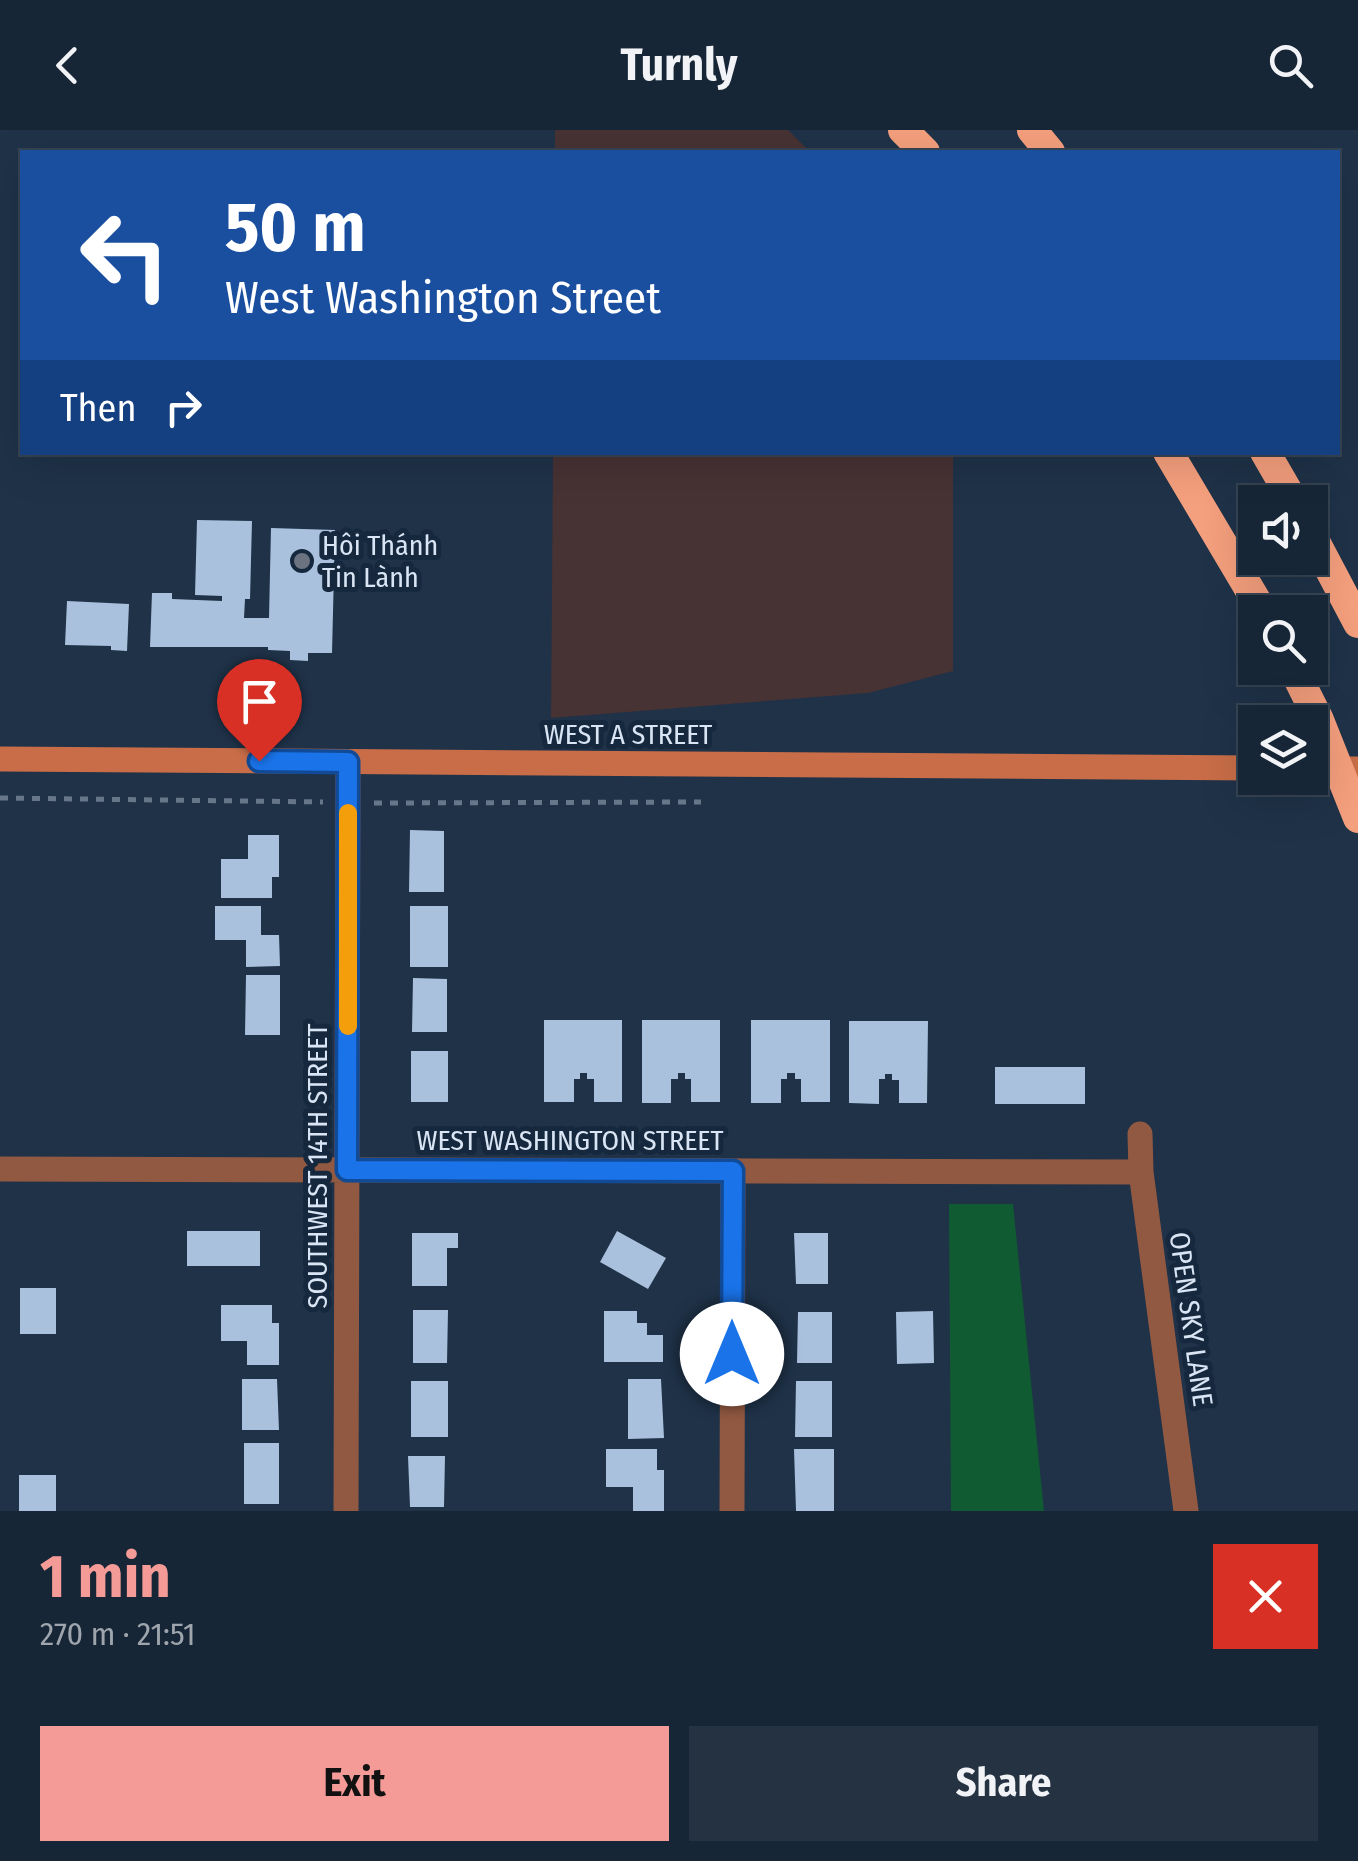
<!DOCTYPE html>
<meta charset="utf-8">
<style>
:root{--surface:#172636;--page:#243242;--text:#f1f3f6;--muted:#9ea5ad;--line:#364351;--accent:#f59b97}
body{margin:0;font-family:"Fira Sans Condensed",sans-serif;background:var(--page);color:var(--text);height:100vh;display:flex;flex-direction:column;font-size:38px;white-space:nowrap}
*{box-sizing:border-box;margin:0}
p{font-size:32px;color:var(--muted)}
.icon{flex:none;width:55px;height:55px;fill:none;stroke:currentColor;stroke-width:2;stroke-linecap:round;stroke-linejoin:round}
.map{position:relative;height:1381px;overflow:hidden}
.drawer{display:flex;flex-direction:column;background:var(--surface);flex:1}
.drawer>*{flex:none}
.hud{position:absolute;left:20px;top:20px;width:1320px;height:305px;border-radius:0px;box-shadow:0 10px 40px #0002,0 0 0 2px var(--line);background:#1a4fa0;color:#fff;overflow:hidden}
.buttons{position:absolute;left:1238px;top:355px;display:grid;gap:20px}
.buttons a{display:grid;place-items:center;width:90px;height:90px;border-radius:0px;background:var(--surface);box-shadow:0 10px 40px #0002,0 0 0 2px var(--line);font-size:50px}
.pin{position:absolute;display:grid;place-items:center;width:85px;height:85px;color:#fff;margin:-102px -42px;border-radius:50% 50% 50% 0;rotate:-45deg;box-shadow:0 0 10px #0007}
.pin .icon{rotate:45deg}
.me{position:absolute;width:110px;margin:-55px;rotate:0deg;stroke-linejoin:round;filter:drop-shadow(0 0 8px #0008)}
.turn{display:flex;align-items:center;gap:35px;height:210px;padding:0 40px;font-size:45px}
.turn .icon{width:130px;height:130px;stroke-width:2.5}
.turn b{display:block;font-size:70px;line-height:85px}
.then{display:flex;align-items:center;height:95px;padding:0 40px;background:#0003;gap:20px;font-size:38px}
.round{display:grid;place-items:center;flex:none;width:105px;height:105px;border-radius:0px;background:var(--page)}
.summary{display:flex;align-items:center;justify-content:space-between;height:170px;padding:0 40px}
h1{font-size:60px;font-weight:700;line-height:75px;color:var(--accent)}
.action{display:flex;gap:20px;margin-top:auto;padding:20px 40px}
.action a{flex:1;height:115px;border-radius:0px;background:var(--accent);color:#111;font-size:40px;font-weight:700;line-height:115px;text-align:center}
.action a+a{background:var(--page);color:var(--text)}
header{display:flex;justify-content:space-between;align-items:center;height:130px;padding:0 40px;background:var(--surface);font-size:45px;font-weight:700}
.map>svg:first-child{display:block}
.commercial{fill:#473234}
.green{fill:#105b31}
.building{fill:#aac1dd}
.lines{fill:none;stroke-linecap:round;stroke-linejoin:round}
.path{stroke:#66778a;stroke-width:5;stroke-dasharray:8 8;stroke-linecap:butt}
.street{stroke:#925942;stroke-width:25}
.secondary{stroke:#c86d47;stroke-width:25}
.highway{stroke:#f49f7d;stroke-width:30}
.route-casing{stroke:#114b97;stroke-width:25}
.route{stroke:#1a73e8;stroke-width:18}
.slow{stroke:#f59e0b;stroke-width:18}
.worship-dot{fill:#6b7280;stroke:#15283d;stroke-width:4}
.labels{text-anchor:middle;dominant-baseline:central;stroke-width:10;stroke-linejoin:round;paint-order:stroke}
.poi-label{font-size:28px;fill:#d9e5f4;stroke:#15283d;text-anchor:start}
.street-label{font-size:28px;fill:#d9e5f4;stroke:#15283d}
</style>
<header><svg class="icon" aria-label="back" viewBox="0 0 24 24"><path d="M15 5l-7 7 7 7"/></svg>Turnly<svg class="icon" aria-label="search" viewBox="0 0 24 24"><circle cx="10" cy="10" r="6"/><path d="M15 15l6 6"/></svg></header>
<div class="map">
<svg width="1358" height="1381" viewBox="0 0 1358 1381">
<rect width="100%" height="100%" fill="#1f3248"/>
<path class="commercial" d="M555 0H788L810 22H555Z
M553 323H953V541L868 563 551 588Z"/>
<path class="green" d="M949 1074H1013L1044 1381H951Z"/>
<path class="building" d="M197 390 252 391 250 469H245L244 488H269L271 398 335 400 332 523H308V531L290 530V521L268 520V517H150L152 463H172V469L222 471V466L195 465Z
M67 471 129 474 127 521 111 520V516L65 515Z
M410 700 444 701V762H409Z
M248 705H279V747H272V768H221V729H248Z
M215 776H261V805H279L280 836 246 837V810H215Z
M410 776H448V837H410Z
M246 845H280V905H245Z
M413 848 447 849V902H412Z
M544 890H622V972H594V949H587V943H580V949H574V972H544Z
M642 890H720V972H691V949H685V943H678V949H671V973H642Z
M751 890H830V972H801V949H795V943H787V949H781V973H751Z
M849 891H928L927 973H899V950H892V944H885V949H879V974L849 973Z
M411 921H448V972H411Z
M995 937H1085V974H995Z
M187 1101H260V1136H187Z
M617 1101 666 1128 648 1159 600 1132Z
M412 1103H458V1118H447V1156H412Z
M794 1103H828V1154H796Z
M20 1158H56V1204H20Z
M221 1175H272V1193H279V1235H247V1211H221Z
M413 1180H448L447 1233H413Z
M604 1181H637V1193H647V1205H663V1232H604Z
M933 1181 934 1233 897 1234 896 1182Z
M798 1182H832V1233H797Z
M242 1249H277L279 1300H242Z
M628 1249H661L664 1308 628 1309Z
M411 1251H448V1307H411Z
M796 1251H832V1307H795Z
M244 1313H279V1374H244Z
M606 1319H657V1340H664V1381H633V1357H606Z
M794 1319H834V1381H796Z
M408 1326H445L444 1377H410Z
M19 1345H56V1381H19Z"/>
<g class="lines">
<path class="path" d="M0 668 323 672
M374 673 701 672"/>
<path class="street" d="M1140 1004 1141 1042 1186 1381
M0 1039 1141 1042
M346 1381 348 632
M732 1381 733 1041"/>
<path class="secondary" d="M0 629 1255 638
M1310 639H1358"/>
<path class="highway" d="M903 0 925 22
M1032 0 1050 22
M1168 322 1263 482
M1265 322 1294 372
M1310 402 1358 493
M1293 538 1319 590 1358 688"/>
</g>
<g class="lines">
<defs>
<path id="route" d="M259 631 348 632 347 1040 733 1041 732 1224"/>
</defs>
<use href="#route" class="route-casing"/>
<use href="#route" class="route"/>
<path class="slow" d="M348 896V683"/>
</g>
<circle class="worship-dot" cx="302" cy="431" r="10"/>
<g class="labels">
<g class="poi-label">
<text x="322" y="415">Hôi Thánh<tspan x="322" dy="32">Tin Lành</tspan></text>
</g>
<g class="street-label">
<text x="628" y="604">WEST A STREET</text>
<text x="570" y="1010">WEST WASHINGTON STREET</text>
<text transform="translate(317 1036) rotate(-90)">SOUTHWEST 14TH STREET</text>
<text transform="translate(1191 1189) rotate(82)">OPEN SKY LANE</text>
</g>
</g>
</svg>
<div class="buttons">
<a><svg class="icon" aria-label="sound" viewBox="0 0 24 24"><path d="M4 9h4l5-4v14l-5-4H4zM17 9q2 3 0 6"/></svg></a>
<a><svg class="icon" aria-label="search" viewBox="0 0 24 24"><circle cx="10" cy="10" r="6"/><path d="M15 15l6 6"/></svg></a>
<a><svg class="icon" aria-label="layers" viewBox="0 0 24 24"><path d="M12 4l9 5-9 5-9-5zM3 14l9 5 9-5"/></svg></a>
</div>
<div class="pin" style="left:259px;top:631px;background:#d93025"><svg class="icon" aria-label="arrive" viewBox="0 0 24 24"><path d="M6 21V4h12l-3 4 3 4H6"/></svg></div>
<svg class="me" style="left:732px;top:1224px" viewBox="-20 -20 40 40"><circle r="19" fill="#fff"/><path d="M0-13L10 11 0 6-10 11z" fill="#1a73e8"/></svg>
<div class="hud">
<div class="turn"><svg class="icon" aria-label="left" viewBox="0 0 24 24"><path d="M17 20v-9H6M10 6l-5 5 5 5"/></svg><div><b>50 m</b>West Washington Street</div></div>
<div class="then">Then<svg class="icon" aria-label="right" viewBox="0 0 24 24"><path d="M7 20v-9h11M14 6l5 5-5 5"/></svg></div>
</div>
</div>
<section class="drawer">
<div class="summary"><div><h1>1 min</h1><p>270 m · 21:51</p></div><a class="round" style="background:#d93025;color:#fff"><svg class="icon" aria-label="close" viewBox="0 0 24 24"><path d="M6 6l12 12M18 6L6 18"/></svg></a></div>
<div class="action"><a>Exit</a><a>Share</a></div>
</section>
